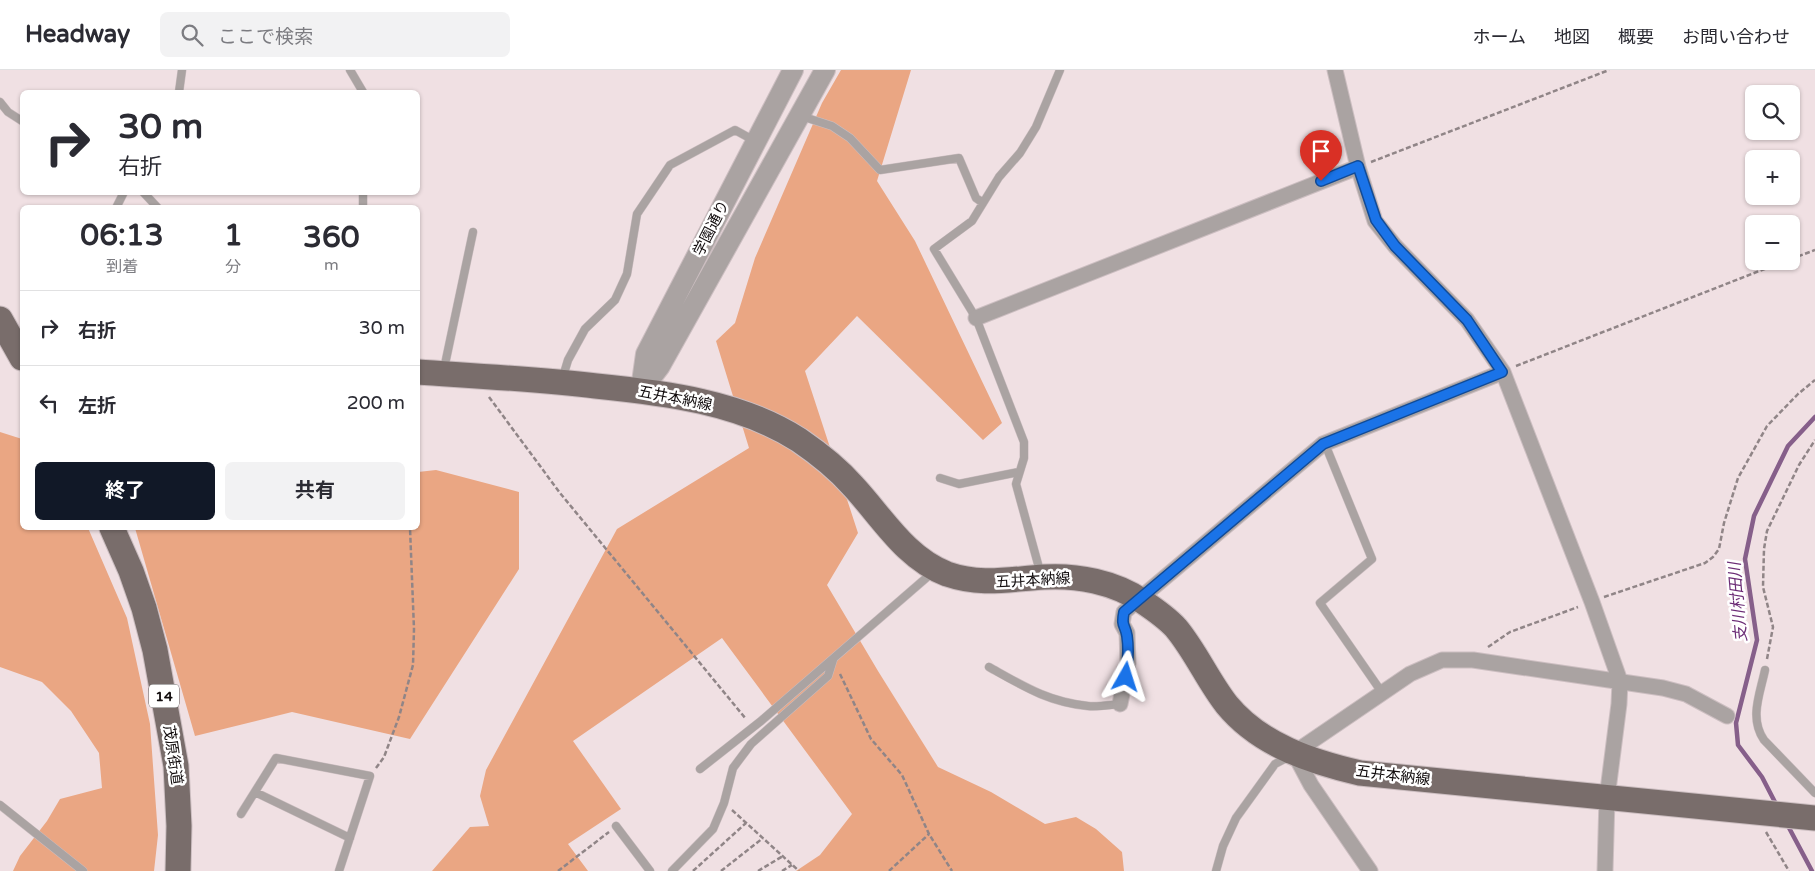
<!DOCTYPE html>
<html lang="ja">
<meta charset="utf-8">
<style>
:root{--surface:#fff;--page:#f2f2f3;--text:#2b2b33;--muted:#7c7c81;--line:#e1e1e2;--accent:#111827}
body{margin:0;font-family:"Varela Round","Noto Sans JP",sans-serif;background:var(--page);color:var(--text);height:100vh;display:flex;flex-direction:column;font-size:19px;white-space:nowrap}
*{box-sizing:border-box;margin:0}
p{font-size:16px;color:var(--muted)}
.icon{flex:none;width:28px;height:28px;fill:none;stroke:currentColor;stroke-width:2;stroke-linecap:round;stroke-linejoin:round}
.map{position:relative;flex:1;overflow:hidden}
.sheet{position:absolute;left:20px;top:135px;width:400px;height:325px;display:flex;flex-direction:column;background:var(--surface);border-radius:8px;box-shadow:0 1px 4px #0004}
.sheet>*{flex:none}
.guide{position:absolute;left:20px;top:20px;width:400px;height:105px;border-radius:8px;box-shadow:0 1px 4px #0004;background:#fff;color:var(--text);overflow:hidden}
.buttons{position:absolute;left:1745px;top:15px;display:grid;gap:10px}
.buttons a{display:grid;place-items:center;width:55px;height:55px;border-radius:8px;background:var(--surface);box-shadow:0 1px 4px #0004;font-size:25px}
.pin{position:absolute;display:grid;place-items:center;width:42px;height:42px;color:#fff;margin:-51px -21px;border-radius:50% 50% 50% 0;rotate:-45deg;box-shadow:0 0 5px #0007}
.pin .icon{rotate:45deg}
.me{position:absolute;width:55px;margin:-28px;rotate:6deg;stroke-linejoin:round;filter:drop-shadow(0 0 4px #0008)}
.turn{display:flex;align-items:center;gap:18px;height:105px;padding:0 15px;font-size:22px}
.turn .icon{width:65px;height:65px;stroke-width:2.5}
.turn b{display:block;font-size:35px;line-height:42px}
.eta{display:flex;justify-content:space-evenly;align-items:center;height:85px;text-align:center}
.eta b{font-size:30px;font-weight:700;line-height:35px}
.primary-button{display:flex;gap:10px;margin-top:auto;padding:10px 15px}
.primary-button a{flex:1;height:58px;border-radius:8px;background:var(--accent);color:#fff;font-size:20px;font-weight:700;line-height:58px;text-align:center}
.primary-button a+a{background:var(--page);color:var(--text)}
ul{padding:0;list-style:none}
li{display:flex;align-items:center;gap:15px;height:75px;padding:0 15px;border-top:1px solid var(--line)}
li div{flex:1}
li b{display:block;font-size:19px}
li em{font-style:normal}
header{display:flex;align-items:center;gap:30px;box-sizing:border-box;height:70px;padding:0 25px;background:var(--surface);border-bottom:1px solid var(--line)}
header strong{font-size:24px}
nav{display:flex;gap:28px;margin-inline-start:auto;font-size:18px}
.search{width:350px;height:45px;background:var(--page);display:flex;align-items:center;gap:12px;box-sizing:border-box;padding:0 18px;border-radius:8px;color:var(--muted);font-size:19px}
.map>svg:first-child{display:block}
.green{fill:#eaa683}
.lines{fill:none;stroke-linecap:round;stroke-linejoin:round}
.stream{stroke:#865f8a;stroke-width:4.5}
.service-casing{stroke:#ccbec1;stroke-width:9}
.minor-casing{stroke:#ccbec1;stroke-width:17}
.tertiary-casing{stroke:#ccbec1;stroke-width:22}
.primary-casing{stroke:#ccbec1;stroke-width:27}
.path{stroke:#908587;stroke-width:2.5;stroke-dasharray:5 2.5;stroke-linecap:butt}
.service{stroke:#aaa3a2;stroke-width:8}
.minor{stroke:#aaa3a2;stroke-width:15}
.tertiary{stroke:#aaa3a2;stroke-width:20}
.primary{stroke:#796d6b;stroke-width:25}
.route-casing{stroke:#114b97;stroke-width:12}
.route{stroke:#1a73e8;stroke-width:9}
.labels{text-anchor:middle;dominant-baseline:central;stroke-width:5;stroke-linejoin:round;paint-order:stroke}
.shield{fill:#fff;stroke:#595656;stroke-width:1}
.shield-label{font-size:14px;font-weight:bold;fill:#120d0e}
.street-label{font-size:15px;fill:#120d0e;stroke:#fff}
.water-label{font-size:16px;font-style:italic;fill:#6c2d76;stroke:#fff}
</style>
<header>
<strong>Headway</strong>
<div class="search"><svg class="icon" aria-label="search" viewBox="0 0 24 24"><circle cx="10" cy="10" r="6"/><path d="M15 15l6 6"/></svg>ここで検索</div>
<nav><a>ホーム</a><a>地図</a><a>概要</a><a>お問い合わせ</a></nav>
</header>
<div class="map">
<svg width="1815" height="801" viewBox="0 0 1815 801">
<rect width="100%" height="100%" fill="#f0e0e3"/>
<path class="green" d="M841 0H911L877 111 915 171 1002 353 983 370 857 246 805 301 858 463 827 515 878 601 938 697 991 722 1045 754 1076 747 1096 759 1122 782 1124 801H796L820 785 852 744 722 568 573 671 621 739 568 774 588 801H432L470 757 489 756 480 726 486 700 617 459 749 378 716 271 735 253 755 188 822 33Z
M0 362 22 369V458H88L127 548 150 654 158 765 154 801H13L20 786 47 751 60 729 102 718 99 683 71 641 42 612 0 597Z
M436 400 519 422V499L410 669 292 642 195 666 135 458H418V402Z"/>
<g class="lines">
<path class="stream" d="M1777 736 1762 707 1738 675 1736 653 1757 570 1745 489 1754 446 1788 376 1815 347
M1787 754 1812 801"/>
<defs>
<path id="service" d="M350 0 363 22
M179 22 182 0
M0 32 8 42 22 51
M801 46 832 56 850 68 880 100 959 88 976 128 983 133
M143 122 158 138
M363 122V138
M116 138 124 122
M444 299 473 162
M562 310 568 290 585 259 615 230 627 204 637 144 670 95 735 60 755 71
M1325 374 1372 489 1320 533 1383 624
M940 408 959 414 1019 402
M1041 505 1016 414 1024 388V372L976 248 934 179 972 151 999 107 1020 83 1036 57 1060 0
M989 597C1023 616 1048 632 1088 636 1098 637 1109 635 1120 634
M1765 600C1760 624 1749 648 1764 670L1815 723
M700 699 761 651 933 502
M255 722 350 768
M0 735 83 801
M241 744 276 688 370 706 339 801
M616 756 650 801
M672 801 713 759 724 733 733 698 751 674 828 606 833 590
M1216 801 1223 776 1236 748 1275 694 1290 686"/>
<path id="minor" d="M1335 0 1358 97 1375 151 1395 176 1467 250 1503 302 1592 532 1620 611 1619 634 1607 728 1605 801
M976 248 1358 97
M1120 634 1128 593 1127 563 1122 554 1124 542 1323 374 1503 302
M1370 801 1311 715 1294 683 1410 604 1442 590H1473L1663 618 1686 624 1727 646"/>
<path id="tertiary" d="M641 319 646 284 793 0
M641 321 660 296 825 0"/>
<path id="primary" d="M0 249 22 288
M418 302C477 306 537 309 596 316 665 323 740 332 799 370 818 383 838 399 853 416 882 447 905 488 947 504 982 516 1009 509 1044 507 1077 505 1114 512 1142 531 1154 539 1167 548 1176 558 1196 582 1208 611 1227 635 1260 675 1312 692 1360 703L1815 748
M112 458 131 501 144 538 155 580 176 696 179 756 178 801"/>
</defs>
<use href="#service" class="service-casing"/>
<use href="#minor" class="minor-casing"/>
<use href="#tertiary" class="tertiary-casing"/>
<use href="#primary" class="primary-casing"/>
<path class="path" d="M1371 92 1609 0
M1791 189 1815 180
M1516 296 1785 191
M489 327 560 423 746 649
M1604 527 1705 493 1713 487 1719 479 1724 453 1738 408 1767 356 1798 324 1815 310
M1488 577 1510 562 1578 537
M1767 589 1773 557 1763 517 1764 479 1767 461 1799 395 1815 370
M840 604 871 669 902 705 929 764 952 801
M376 698 384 687 399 647 413 595 414 559 410 458
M732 740 799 801
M1766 762 1789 801
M558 801 609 762
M693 801 746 753
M721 801 763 768
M758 801 783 786
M782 801 792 795
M889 801 929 764"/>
<use href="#service" class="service"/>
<use href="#minor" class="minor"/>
<use href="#tertiary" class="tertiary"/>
<use href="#primary" class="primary"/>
</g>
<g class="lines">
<defs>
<path id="route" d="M1126 607C1128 593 1129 580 1127 566 1125 554 1121 557 1124 542L1323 374 1502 302 1467 250 1395 176 1376 150 1358 96 1321 111"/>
</defs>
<use href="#route" class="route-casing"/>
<use href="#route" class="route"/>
</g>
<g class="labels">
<rect class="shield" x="149" y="614.5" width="30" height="23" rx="4"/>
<g class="shield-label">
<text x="164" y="626">14</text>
</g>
<g class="street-label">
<text transform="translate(711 158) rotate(-63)">学園通り</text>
<text transform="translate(675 328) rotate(11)">五井本納線</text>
<text transform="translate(1033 510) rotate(-3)">五井本納線</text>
<text transform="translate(173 685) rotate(82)">茂原街道</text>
<text transform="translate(1393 705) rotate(7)">五井本納線</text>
</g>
<g class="water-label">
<text transform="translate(1738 532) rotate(-95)">支川村田川</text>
</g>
</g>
</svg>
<div class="buttons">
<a><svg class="icon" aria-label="search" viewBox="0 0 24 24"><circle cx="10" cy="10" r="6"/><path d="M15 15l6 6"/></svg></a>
<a>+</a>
<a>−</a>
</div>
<div class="pin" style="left:1321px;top:111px;background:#d93025"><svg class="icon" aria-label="arrive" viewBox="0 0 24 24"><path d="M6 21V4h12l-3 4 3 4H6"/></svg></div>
<svg class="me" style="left:1126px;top:607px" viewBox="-20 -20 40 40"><path d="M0-17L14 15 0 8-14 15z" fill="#1a73e8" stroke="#fff" stroke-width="4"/></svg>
<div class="guide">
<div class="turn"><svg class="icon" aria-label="right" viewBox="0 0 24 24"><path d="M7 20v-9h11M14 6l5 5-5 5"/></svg><div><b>30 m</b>右折</div></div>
</div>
<section class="sheet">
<div class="eta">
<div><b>06:13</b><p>到着</p></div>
<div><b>1</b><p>分</p></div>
<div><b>360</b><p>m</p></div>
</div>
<ul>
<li><svg class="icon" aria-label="right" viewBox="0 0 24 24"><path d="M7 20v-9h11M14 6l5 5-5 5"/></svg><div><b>右折</b></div><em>30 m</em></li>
<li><svg class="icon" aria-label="left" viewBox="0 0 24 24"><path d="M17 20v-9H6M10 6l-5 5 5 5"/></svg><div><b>左折</b></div><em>200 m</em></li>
</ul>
<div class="primary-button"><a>終了</a><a>共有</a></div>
</section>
</div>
